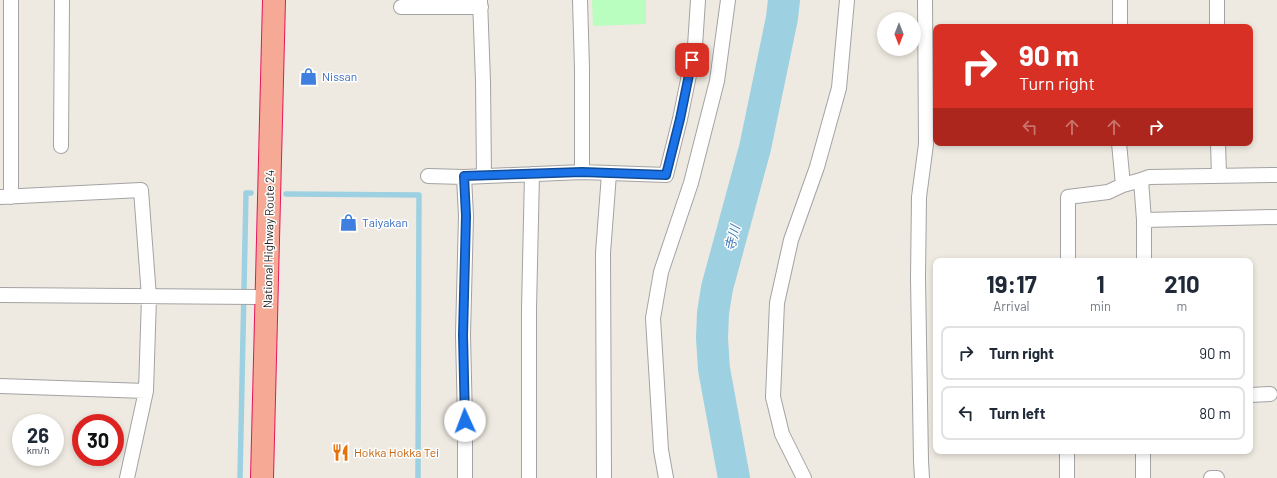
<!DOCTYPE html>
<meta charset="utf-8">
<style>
:root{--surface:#fff;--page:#f2f2f3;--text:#1f2937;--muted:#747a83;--line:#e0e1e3}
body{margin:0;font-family:Barlow,"Noto Sans JP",sans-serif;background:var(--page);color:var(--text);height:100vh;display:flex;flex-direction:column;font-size:15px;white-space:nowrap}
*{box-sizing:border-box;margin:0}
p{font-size:13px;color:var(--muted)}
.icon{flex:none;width:22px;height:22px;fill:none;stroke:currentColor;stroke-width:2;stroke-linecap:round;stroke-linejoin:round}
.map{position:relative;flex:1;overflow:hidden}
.drawer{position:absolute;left:933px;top:258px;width:320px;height:196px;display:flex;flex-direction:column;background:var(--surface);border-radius:8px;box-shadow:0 2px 6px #0003}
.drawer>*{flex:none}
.top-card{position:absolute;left:933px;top:24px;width:320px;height:122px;border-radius:8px;box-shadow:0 2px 6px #0003;background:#d93025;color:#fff;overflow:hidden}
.needle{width:26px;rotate:180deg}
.buttons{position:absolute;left:877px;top:12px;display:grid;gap:8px}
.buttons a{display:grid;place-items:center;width:44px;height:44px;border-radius:50%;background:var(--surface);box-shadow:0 2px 6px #0003;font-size:20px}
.speed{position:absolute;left:12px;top:414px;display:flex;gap:8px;font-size:20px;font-weight:700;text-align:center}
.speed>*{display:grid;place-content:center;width:52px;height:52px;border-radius:50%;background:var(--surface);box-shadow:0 2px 6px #0003;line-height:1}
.speed small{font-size:10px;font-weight:400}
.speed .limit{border:6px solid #d22;background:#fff;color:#111}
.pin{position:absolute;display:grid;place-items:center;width:34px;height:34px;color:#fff;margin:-17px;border-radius:8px;box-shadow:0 2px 6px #0006}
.me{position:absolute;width:44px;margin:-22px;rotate:358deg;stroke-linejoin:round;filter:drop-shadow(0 0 3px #0008)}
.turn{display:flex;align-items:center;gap:14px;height:84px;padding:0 20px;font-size:18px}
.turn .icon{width:52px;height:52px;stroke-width:2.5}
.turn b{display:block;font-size:28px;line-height:34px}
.lanes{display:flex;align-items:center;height:38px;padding:0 20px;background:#0003;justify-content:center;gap:20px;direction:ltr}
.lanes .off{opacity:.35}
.eta{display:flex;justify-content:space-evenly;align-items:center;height:68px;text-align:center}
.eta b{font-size:24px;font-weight:700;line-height:28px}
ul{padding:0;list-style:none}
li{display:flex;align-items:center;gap:12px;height:54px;margin:0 8px 6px;padding:0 12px;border:2px solid var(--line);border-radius:8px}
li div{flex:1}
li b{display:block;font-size:15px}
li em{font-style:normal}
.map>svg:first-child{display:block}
.park{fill:#b9febf}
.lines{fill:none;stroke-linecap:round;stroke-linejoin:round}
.stream{stroke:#9dd1e1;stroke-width:5.5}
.river{stroke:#9dd1e1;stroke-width:32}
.minor-casing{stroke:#a3a3a3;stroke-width:16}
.trunk-casing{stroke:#e6155b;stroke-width:24}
.minor{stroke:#fff;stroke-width:14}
.trunk{stroke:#f6aa95;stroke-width:22}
.route-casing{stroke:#114b97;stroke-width:10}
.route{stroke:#1a73e8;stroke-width:7}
.labels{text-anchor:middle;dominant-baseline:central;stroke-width:3;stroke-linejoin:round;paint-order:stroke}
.shop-label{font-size:12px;fill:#366cbe;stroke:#fff;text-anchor:start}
.street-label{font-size:12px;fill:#1c1c1c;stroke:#fff}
.food-label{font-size:12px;fill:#c56008;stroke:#fff;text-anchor:start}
.water-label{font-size:13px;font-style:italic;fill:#4179b3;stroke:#fff}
</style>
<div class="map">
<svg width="1277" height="478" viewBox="0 0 1277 478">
<rect width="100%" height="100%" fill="#efeae1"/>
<path class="park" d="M592 0H646V24L593 26Z"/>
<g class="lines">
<path class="stream" d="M286 194 419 195 418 478
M240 478 246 193H251"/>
<path class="river" d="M734 478 714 369 712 338 713 313 717 288 755 148 782 18 784 0"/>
<defs>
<path id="minor" d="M480 0 483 81 484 176
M580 0 582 68V172
M1120 0V27
M401 7H481
M1217 27V0
M1119 143 1123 185 1141 180 1144 220V261
M1218 143 1219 175
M61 146 62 0
M428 176 464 177 582 172 666 175 680 119 695 46 698 0
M464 177 466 216 463 335 465 421V478
M1141 180 1149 177 1277 175
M0 197 141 190 149 297 146 391 127 478
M11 197V0
M1144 220 1277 217
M1068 261V197L1108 192 1123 185
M0 295 266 297
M0 386 146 391
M1250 395 1270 394
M529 478V309L532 174
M604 478 603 253 609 174
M666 478 661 450 653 318 661 272 691 183 717 81 728 0
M804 478 782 434 773 397 777 303 791 240 817 167 839 88 847 0
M922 478 921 461 918 278 919 197 926 144 925 0
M1067 478V451
M1143 478V451
M1211 478H1217"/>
<path id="trunk" d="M262 478 274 0"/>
</defs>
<use href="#minor" class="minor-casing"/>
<use href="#trunk" class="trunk-casing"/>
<use href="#minor" class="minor"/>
<use href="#trunk" class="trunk"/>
</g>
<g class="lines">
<defs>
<path id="route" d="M465 421 463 335 466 216 464 176 582 172 666 175 680 119 692 60"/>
</defs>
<use href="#route" class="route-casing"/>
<use href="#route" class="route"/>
</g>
<defs>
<symbol id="shop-bare" viewBox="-9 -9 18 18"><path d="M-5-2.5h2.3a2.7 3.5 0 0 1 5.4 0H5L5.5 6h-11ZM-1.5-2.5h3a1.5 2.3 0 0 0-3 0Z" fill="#3f7fe0" stroke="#fff" stroke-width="2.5" paint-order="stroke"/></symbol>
<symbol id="restaurant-bare" viewBox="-9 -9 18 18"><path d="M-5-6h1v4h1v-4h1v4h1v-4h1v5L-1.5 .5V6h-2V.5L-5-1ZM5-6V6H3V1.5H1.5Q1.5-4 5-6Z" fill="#e8710a" stroke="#fff" stroke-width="2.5" paint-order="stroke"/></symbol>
</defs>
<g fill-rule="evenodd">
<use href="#shop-bare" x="296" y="64" width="25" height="25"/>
<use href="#shop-bare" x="336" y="210" width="25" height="25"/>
<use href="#restaurant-bare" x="328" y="440" width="25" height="25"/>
</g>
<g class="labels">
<g class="shop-label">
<text x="322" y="76">Nissan</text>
<text x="362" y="222">Taiyakan</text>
</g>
<g class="street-label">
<text transform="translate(268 239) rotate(-89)">National Highway Route 24</text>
</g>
<g class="food-label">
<text x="354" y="452">Hokka Hokka Tei</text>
</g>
<g class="water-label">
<text transform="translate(732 238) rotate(-76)">寺川</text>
</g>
</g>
</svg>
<div class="buttons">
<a><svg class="needle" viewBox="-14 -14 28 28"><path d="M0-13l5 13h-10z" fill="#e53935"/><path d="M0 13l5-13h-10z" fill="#747a83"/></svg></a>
</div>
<div class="speed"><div>26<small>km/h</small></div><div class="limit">30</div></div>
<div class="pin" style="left:692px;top:60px;background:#d93025"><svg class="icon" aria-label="arrive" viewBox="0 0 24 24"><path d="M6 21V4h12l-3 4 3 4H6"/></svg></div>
<svg class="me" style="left:465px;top:421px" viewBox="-20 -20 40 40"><circle r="19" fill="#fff"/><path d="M0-13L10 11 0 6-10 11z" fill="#1a73e8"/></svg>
<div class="top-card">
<div class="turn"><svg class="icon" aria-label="right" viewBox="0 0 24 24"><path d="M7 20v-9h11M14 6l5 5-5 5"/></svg><div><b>90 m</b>Turn right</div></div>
<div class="lanes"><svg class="icon off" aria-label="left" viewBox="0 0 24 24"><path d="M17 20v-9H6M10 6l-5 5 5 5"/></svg><svg class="icon off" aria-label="ahead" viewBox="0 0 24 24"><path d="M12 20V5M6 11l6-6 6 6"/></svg><svg class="icon off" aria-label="ahead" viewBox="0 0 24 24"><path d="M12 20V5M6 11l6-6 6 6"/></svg><svg class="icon" aria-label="right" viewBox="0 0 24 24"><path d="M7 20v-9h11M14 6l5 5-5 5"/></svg></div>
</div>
<section class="drawer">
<div class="eta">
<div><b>19:17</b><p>Arrival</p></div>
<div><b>1</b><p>min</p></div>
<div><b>210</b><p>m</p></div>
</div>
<ul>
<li><svg class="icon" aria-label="right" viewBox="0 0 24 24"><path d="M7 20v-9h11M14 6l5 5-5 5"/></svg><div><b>Turn right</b></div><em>90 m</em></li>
<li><svg class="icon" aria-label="left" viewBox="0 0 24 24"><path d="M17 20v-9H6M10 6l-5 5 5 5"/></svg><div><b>Turn left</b></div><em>80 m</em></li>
</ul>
</section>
</div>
